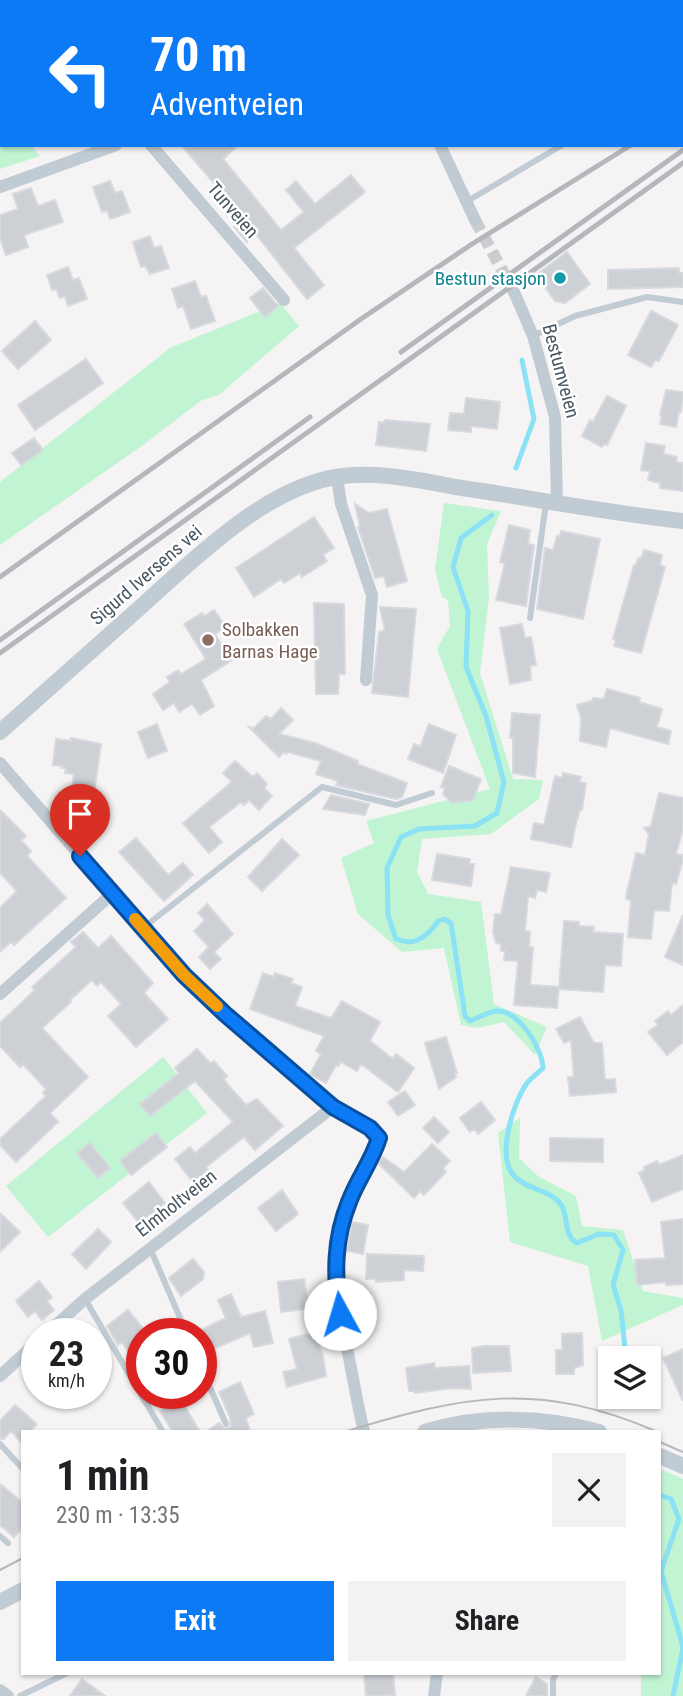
<!DOCTYPE html>
<meta charset="utf-8">
<style>
:root{--surface:#fff;--page:#f2f2f2;--text:#202124;--muted:#757577;--accent:#0d7af5}
body{margin:0;font-family:"Roboto Condensed",sans-serif;background:var(--page);color:var(--text);height:100vh;display:flex;flex-direction:column;font-size:26px;white-space:nowrap}
*{box-sizing:border-box;margin:0}
p{font-size:23px;color:var(--muted)}
.icon{flex:none;width:38px;height:38px;fill:none;stroke:currentColor;stroke-width:2;stroke-linecap:round;stroke-linejoin:round}
.map{position:relative;flex:1;overflow:hidden}
.drawer{position:absolute;left:21px;top:1430px;width:640px;height:245px;display:flex;flex-direction:column;background:var(--surface);border-radius:0px;box-shadow:0 2px 5px #0004}
.drawer>*{flex:none}
.top-card{position:absolute;left:0px;top:0px;width:684px;height:147px;box-shadow:0 2px 5px #0004;background:#0d7af5;color:#fff;overflow:hidden}
.fabs{position:absolute;left:598px;top:1346px;display:grid;gap:14px}
.fabs a{display:grid;place-items:center;width:63px;height:63px;border-radius:0px;background:var(--surface);box-shadow:0 2px 5px #0004;font-size:35px}
.speed{position:absolute;left:21px;top:1318px;display:flex;gap:14px;font-size:35px;font-weight:700;text-align:center}
.speed>*{display:grid;place-content:center;width:91px;height:91px;border-radius:50%;background:var(--surface);box-shadow:0 2px 5px #0004;line-height:1}
.speed small{font-size:18px;font-weight:400}
.speed .limit{border:10px solid #d22;background:#fff;color:#111}
.pin{position:absolute;display:grid;place-items:center;width:60px;height:60px;color:#fff;margin:-72px -30px;border-radius:50% 50% 50% 0;rotate:-45deg;box-shadow:0 0 7px #0007}
.pin .icon{rotate:45deg}
.me{position:absolute;width:77px;margin:-38px;rotate:354deg;stroke-linejoin:round;filter:drop-shadow(0 0 5px #0008)}
.turn{display:flex;align-items:center;gap:24px;height:147px;padding:0 35px;font-size:32px}
.turn .icon{width:91px;height:91px;stroke-width:2.5}
.turn b{display:block;font-size:49px;line-height:60px}
.round{display:grid;place-items:center;flex:none;width:74px;height:74px;border-radius:0px;background:var(--page)}
.summary{display:flex;align-items:center;justify-content:space-between;height:119px;padding:0 35px}
h1{font-size:42px;font-weight:700;line-height:52px}
.button{display:flex;gap:14px;margin-top:auto;padding:14px 35px}
.button a{flex:1;height:80px;border-radius:0px;background:var(--accent);color:#fff;font-size:28px;font-weight:700;line-height:80px;text-align:center}
.button a+a{background:var(--page);color:var(--text)}
.map>svg:first-child{display:block}
.green{fill:#c0f4d2}
.lines{fill:none;stroke-linecap:round;stroke-linejoin:round}
.stream{stroke:#8ae2f4;stroke-width:5}
.building{fill:#cdd0d5;stroke:#d7d9de;stroke-width:2}
.minor-tunnel{stroke:#cacccf;stroke-width:12;stroke-dasharray:12 6;stroke-linecap:butt}
.service{stroke:#c0cbd3;stroke-width:6}
.minor{stroke:#c0cbd3;stroke-width:12}
.tertiary{stroke:#c0cbd3;stroke-width:16}
.tram{stroke:#b4b8bd;stroke-width:2}
.rail{stroke:#b4b8bd;stroke-width:5}
.route-casing{stroke:#084f9f;stroke-width:18}
.route{stroke:#0d7af5;stroke-width:12}
.slow{stroke:#f59e0b;stroke-width:12}
.culture-dot{fill:#0f9aa8;stroke:#fff;stroke-width:2.5}
.education-dot{fill:#8d6e63;stroke:#fff;stroke-width:2.5}
.labels{text-anchor:middle;dominant-baseline:central;stroke-width:5;stroke-linejoin:round;paint-order:stroke}
.street-label{font-size:19px;fill:#495762;stroke:#fff}
.culture-label{font-size:19px;fill:#0d838f;stroke:#fff;text-anchor:end}
.education-label{font-size:19px;fill:#785e54;stroke:#fff;text-anchor:start}
</style>
<div class="map">
<svg width="683" height="1696" viewBox="0 0 683 1696">
<rect width="100%" height="100%" fill="#f5f3f3"/>
<path class="green" d="M0 106 2 145H31L40 156 0 169Z
M280 303 299 326 219 395 202 400 143 445 0 545V482L170 348Z
M444 503 501 511 487 544 489 598 480 673 513 779 543 780 539 799 491 834 422 839 417 872 428 894 481 902 494 1004 547 1027 535 1055 504 1022 477 1028 461 1025 444 948 402 952 358 914 341 858 374 843 366 821 490 789 437 649 450 626 448 600 442 597 435 570Z
M163 1057 207 1113 48 1237 6 1186Z
M520 1118 519 1158 539 1177 576 1196 582 1226 623 1230 643 1291 683 1298V1305L602 1341 588 1266 510 1242 498 1133Z
M660 1469 683 1479V1696H641V1673H660Z"/>
<g class="lines">
<path class="stream" d="M584 2V0
M516 468 534 419 522 360
M492 515 461 538 453 567 468 611 466 667 486 716 504 782 497 813 475 826 419 829 401 837 387 868 388 915 396 939C415 947 428 936 438 921L444 919 451 923 465 1016 470 1021C478 1018 488 1012 496 1011 519 1010 542 1048 543 1068 538 1073 531 1078 527 1083 513 1103 496 1156 514 1176 526 1189 545 1189 557 1200 571 1212 561 1234 577 1243L599 1234 614 1235 623 1250 613 1285 621 1310 626 1358
M660 1495 671 1499 679 1519 661 1571 683 1647
M673 1696 683 1648"/>
</g>
<path class="building" d="M181 145H238L223 159 281 230 304 212 286 190 296 181 315 204 351 175 365 192 294 248 324 285 307 299 256 234 247 242 234 227 239 223 216 196 221 191Z
M110 181 115 193 122 191 130 212 110 219 107 210 102 212 93 187Z
M31 188 38 206 55 200 63 222 24 235 28 247 6 255 0 238V215L18 209 13 194Z
M150 236 154 248 161 246 169 268 150 274 145 266 141 267 133 242Z
M567 252 590 284 565 303 555 301 536 275Z
M68 267 73 280 79 278 87 299 68 306 65 296 60 298 56 289 52 290 47 275Z
M679 268V273H683V287L608 289V270Z
M195 281 201 297 206 296 215 321 191 329 183 306 178 308 172 289Z
M263 288 278 306 265 317 250 298Z
M651 311 678 325 659 361 655 360 651 367 628 355Z
M35 321 51 340 18 369 2 351Z
M86 359 103 383 35 430 18 405Z
M666 390 683 392 681 412H679L676 427 660 424 662 416 660 415Z
M607 396 626 406 607 445 604 444 602 447 582 436 590 420 593 422Z
M466 398 500 402 497 429 471 426V432L448 430 450 413 464 414Z
M385 420 430 424 426 451 376 445 379 422 384 423Z
M34 438 43 450 21 465 12 453Z
M646 443 665 446 663 454 677 457 676 462 683 463V491L660 488V483L648 480 650 471 641 470Z
M355 504 369 513 387 509 407 581 387 587 384 576 375 578 358 527 360 526Z
M314 517 334 548 323 555 327 561 302 577 300 573 284 583 281 579 254 597 236 568Z
M509 525 530 530 528 544 534 545 526 606 496 600 505 563 500 562Z
M561 531 600 539 583 619 537 609 545 548 553 550 557 536 560 537Z
M644 550 662 555 660 565 665 567 641 653 614 646 616 639H613L634 565H636L638 559 642 557Z
M314 603 344 604 345 674H339L338 694H316Z
M380 607 416 609 408 697 372 693 379 632 385 630Z
M214 610 226 627 215 634 232 660 201 680 214 706 200 715 192 704 179 712 174 703 163 710 153 694 170 682 167 677 178 670 181 674 206 659 184 624 202 613 204 616Z
M522 624 525 638 531 637 536 665 530 666 531 680 510 684 500 628Z
M607 689 640 698 639 702 662 709 657 727 671 731 668 744 610 728 606 747 580 741 581 718 577 705 592 701 593 698 604 699Z
M281 708 293 720 279 734 315 743 358 761 357 764 407 783 402 797 396 799 336 785 338 781 316 774 321 761 288 752 286 754 284 752 279 757 249 727 254 728 266 716 271 719Z
M512 713 540 715 535 777 513 773V738H510Z
M157 724 167 751 148 758 138 732Z
M429 724 456 735 443 773 408 759 414 744 420 747Z
M71 738 101 744 93 800 71 797 74 774 65 773 66 768H62L63 766 53 765 56 739 71 741Z
M235 761 253 777 257 773 267 784 264 788 272 796 259 810 249 800 244 805 241 802 209 827 222 842 209 853 183 823 232 782 223 773Z
M449 766 481 779 473 800 452 803 443 794 445 788 441 787Z
M563 773 581 777 579 782 586 783 582 810H580L576 823 571 847 531 839 534 823 544 825 555 776 562 778Z
M659 793 683 798V829L676 854 683 855V860L676 884 672 883 669 911 654 910 651 939 628 937 631 900 626 899 627 892 636 853 645 855 649 834 644 828 651 826Z
M331 795 369 804 365 815 323 809Z
M0 810 26 836 21 840 31 851 27 856 66 898 14 945 11 942 0 952V908L17 891 0 873Z
M96 815 106 826 92 838 83 827Z
M136 838 168 875 183 863 193 875 164 901 119 852Z
M282 839 299 855 262 891 248 877Z
M437 854 470 859 469 864H474L471 886 432 880Z
M511 867 550 873 546 892 537 890 535 898 528 896 525 931 530 932 529 947H533L530 985 559 987 557 1008 514 1005 518 961 504 960 505 951H501V944L496 943 493 932 495 914H501Z
M207 904 233 934 214 952 221 959 210 969 199 957 209 947 194 931 205 920 198 913Z
M683 915V965L665 957Z
M564 921 579 922V926L594 927 593 932 623 934 621 966 605 965 603 992 559 989Z
M83 932 98 948 111 936 153 983 144 993 168 1019 136 1047 108 1016 121 1004 101 982 97 986 92 980 70 1000 71 1002 42 1028 88 1077 50 1113 58 1122 16 1162 0 1145V1139L46 1096 43 1093 46 1089 23 1064 20 1067 0 1046V1023L35 990 32 987 76 947 71 942Z
M263 973 274 977 275 973 293 979 291 983 302 987 295 1006 331 1018 342 1001 380 1022 370 1041 393 1059 396 1054 414 1068 398 1092 361 1064 357 1071 341 1062 338 1066 336 1065 326 1083 310 1074 321 1054 316 1051 324 1036 250 1009Z
M683 1005V1042L667 1055 648 1032 658 1025 655 1021 668 1011 671 1015Z
M580 1017 594 1043H602L605 1080 615 1079 616 1092 570 1096 568 1077H574L571 1040 564 1043 556 1029Z
M446 1037 457 1073H455L456 1077 439 1089 425 1043Z
M197 1049 211 1064 214 1061 227 1076 224 1079 227 1084 246 1105 257 1099 283 1126 255 1150 244 1137 206 1167 208 1170 193 1182 175 1159 190 1147 195 1153 233 1122 195 1081 150 1116 140 1104 179 1073 175 1068Z
M405 1091 415 1105 398 1116 388 1102Z
M481 1102 495 1120 478 1134 474 1129 470 1132 460 1118Z
M434 1117 449 1132 438 1143 423 1128Z
M156 1133 167 1147 131 1175 120 1161Z
M550 1138 603 1139V1162L550 1161Z
M90 1143 110 1168 98 1178 77 1153Z
M432 1144 450 1161 443 1168 446 1172 424 1195 420 1191 414 1198 378 1163 383 1157 404 1172Z
M683 1155V1189L652 1202 639 1173 645 1170 644 1167 657 1161 659 1165Z
M149 1182 165 1203 139 1223 123 1203Z
M282 1190 298 1214 276 1231 258 1208Z
M0 1213 20 1232 0 1252Z
M683 1219V1284L666 1285V1282L637 1285 635 1260 665 1258 661 1222Z
M352 1222 368 1225 363 1254 347 1251Z
M98 1229 111 1242 86 1269 72 1254Z
M367 1254 424 1256 423 1271 404 1270V1280L376 1282V1279H366Z
M193 1259 204 1272 203 1279 181 1296 169 1278Z
M304 1279 307 1299H304V1309L281 1312 278 1282Z
M39 1281 52 1297 47 1301 54 1310 42 1320 35 1311 28 1317 16 1301Z
M231 1294 241 1317 265 1311 273 1343 254 1347 250 1333 206 1352 201 1342V1334L197 1332 226 1318 218 1300Z
M128 1310 142 1327V1374L122 1342 118 1345 107 1326Z
M315 1332 323 1356 326 1376 287 1387 283 1372 297 1369 289 1339Z
M582 1333 583 1365 574 1368V1374H556V1350H562V1334Z
M484 1346H509L511 1371 473 1373 472 1348Z
M683 1349V1401L663 1358Z
M434 1363 435 1368 469 1366 471 1389 453 1388 415 1393 414 1391H409L406 1368Z
M240 1382 254 1414 246 1418 250 1432H206L219 1423 225 1429 231 1427 230 1417 219 1392Z
M154 1393H177L200 1432H173L160 1411 163 1410Z
M15 1405 37 1424 29 1432H23L20 1441 11 1431 3 1439 0 1438V1421Z
M0 1484 23 1503V1527L14 1537 0 1525Z
M364 1673H393L395 1695 366 1696Z
M536 1677 547 1684V1696H526Z
M82 1679 105 1696H70Z"/>
<g class="lines">
<path class="minor-tunnel" d="M475 220 515 294"/>
<path class="service" d="M358 2H371
M682 76H683
M466 202 562 145
M533 336 575 316 647 297 683 302
M530 618 546 503
M143 928 322 787 396 805 432 793
M150 1248 187 1334
M85 1299 163 1432
M201 1367 226 1424
M0 1444 23 1469
M0 1536 8 1543
M20 1696 67 1673
M553 1696V1680L556 1673"/>
<path class="minor" d="M373 0V2
M151 145 284 300
M440 145 475 220
M0 187 116 145
M515 294 533 336 555 417 557 502
M337 477 341 504 372 595 366 680
M0 763 184 975 225 1014 333 1107 370 1128 379 1138C370 1167 351 1191 342 1221 329 1267 339 1312 349 1358 354 1383 358 1407 364 1432
M0 994 113 893
M46 1334 85 1299 333 1107
M0 1376 37 1342
M0 1690 8 1696
M434 1696 437 1673"/>
<path class="tertiary" d="M0 732C45 692 90 652 135 612 189 564 262 489 336 477 377 470 421 481 462 488 536 499 609 513 683 521
M425 1432C480 1415 543 1416 599 1432
M660 1456 683 1466
M0 1602 23 1590"/>
<path class="tram" d="M344 1432C466 1395 537 1380 658 1432
M660 1442 683 1452
M0 1570 23 1558"/>
<path class="rail" d="M682 113H683
M401 352 683 150
M0 577 361 319 472 244 631 145
M0 640 310 417
M0 653 683 163"/>
</g>
<g class="lines">
<defs>
<path id="route" d="M80 856 184 975 225 1014 333 1107 370 1128 379 1138C372 1161 357 1180 349 1202 334 1239 334 1276 340 1314"/>
</defs>
<use href="#route" class="route-casing"/>
<use href="#route" class="route"/>
<path class="slow" d="M135 919 184 975 217 1006"/>
</g>
<circle class="culture-dot" cx="560" cy="278" r="7"/>
<circle class="education-dot" cx="208" cy="640" r="7"/>
<g class="labels">
<g class="street-label">
<text transform="translate(233 210) rotate(49)">Tunveien</text>
<text transform="translate(561 371) rotate(75)">Bestumveien</text>
<text transform="translate(146 575) rotate(-41)">Sigurd Iversens vei</text>
<text transform="translate(176 1203) rotate(-38)">Elmholtveien</text>
</g>
<g class="culture-label">
<text x="546" y="278">Bestun stasjon</text>
</g>
<g class="education-label">
<text x="222" y="629">Solbakken<tspan x="222" dy="22">Barnas Hage</tspan></text>
</g>
</g>
</svg>
<div class="fabs">
<a><svg class="icon" aria-label="layers" viewBox="0 0 24 24"><path d="M12 4l9 5-9 5-9-5zM3 14l9 5 9-5"/></svg></a>
</div>
<div class="speed"><div>23<small>km/h</small></div><div class="limit">30</div></div>
<div class="pin" style="left:80px;top:856px;background:#d93025"><svg class="icon" aria-label="arrive" viewBox="0 0 24 24"><path d="M6 21V4h12l-3 4 3 4H6"/></svg></div>
<svg class="me" style="left:340px;top:1314px" viewBox="-20 -20 40 40"><circle r="19" fill="#fff"/><path d="M0-13L10 11 0 6-10 11z" fill="#0d7af5"/></svg>
<div class="top-card">
<div class="turn"><svg class="icon" aria-label="left" viewBox="0 0 24 24"><path d="M17 20v-9H6M10 6l-5 5 5 5"/></svg><div><b>70 m</b>Adventveien</div></div>
</div>
<section class="drawer">
<div class="summary"><div><h1>1 min</h1><p>230 m · 13:35</p></div><a class="round"><svg class="icon" aria-label="close" viewBox="0 0 24 24"><path d="M6 6l12 12M18 6L6 18"/></svg></a></div>
<div class="button"><a>Exit</a><a>Share</a></div>
</section>
</div>
